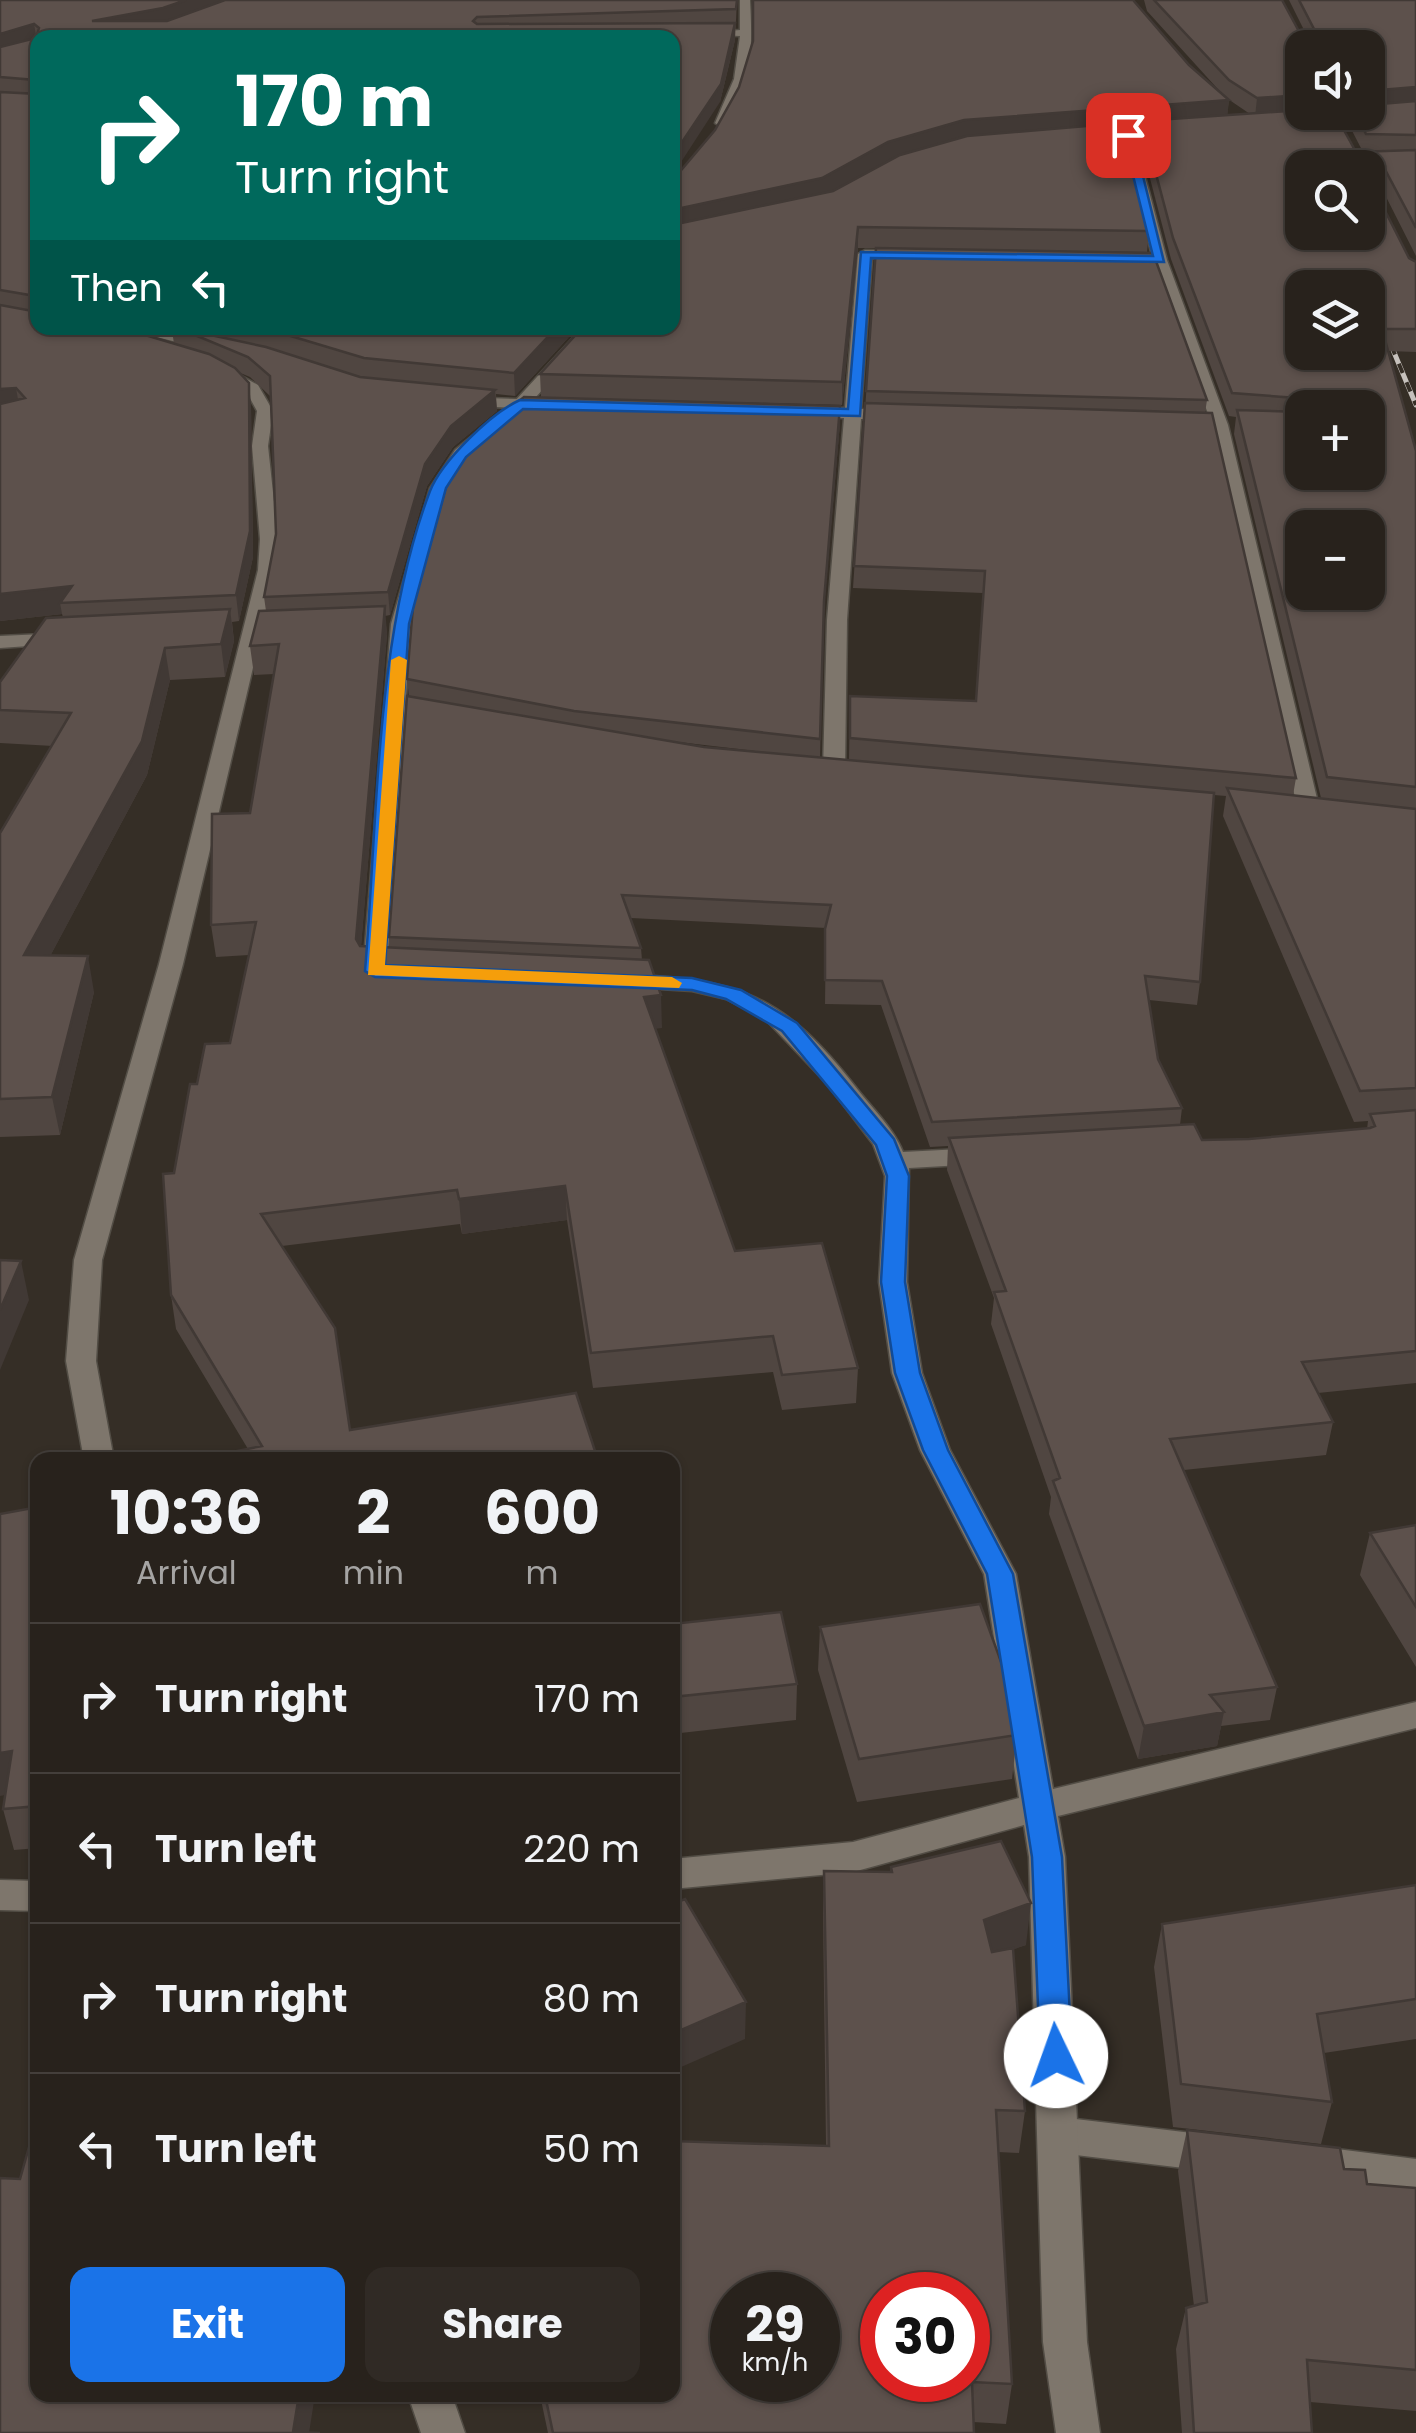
<!DOCTYPE html>
<meta charset="utf-8">
<style>
:root{--surface:#28221c;--page:#302a25;--text:#f1f3f6;--muted:#a5a4a3;--line:#443f3b;--accent:#1a73e8}
body{margin:0;font-family:Poppins,sans-serif;background:var(--page);color:var(--text);height:100vh;display:flex;flex-direction:column;font-size:38px;white-space:nowrap}
*{box-sizing:border-box;margin:0}
p{font-size:32px;color:var(--muted)}
.icon{flex:none;width:55px;height:55px;fill:none;stroke:currentColor;stroke-width:2;stroke-linecap:round;stroke-linejoin:round}
.map{position:relative;flex:1;overflow:hidden}
.sheet{position:absolute;left:30px;top:1452px;width:650px;height:950px;display:flex;flex-direction:column;background:var(--surface);border-radius:20px;box-shadow:0 2px 8px #0004,0 0 0 2px var(--line)}
.sheet>*{flex:none}
.top-card{position:absolute;left:30px;top:30px;width:650px;height:305px;border-radius:20px;box-shadow:0 2px 8px #0004,0 0 0 2px var(--line);background:#00695c;color:#fff;overflow:hidden}
.buttons{position:absolute;left:1285px;top:30px;display:grid;gap:20px}
.buttons a{display:grid;place-items:center;width:100px;height:100px;border-radius:20px;background:var(--surface);box-shadow:0 2px 8px #0004,0 0 0 2px var(--line);font-size:50px}
.speed{position:absolute;left:710px;top:2272px;display:flex;gap:20px;font-size:50px;font-weight:700;text-align:center}
.speed>*{display:grid;place-content:center;width:130px;height:130px;border-radius:50%;background:var(--surface);box-shadow:0 2px 8px #0004,0 0 0 2px var(--line);line-height:1}
.speed small{font-size:25px;font-weight:400}
.speed .limit{border:15px solid #d22;background:#fff;color:#111}
.pin{position:absolute;display:grid;place-items:center;width:85px;height:85px;color:#fff;margin:-42px;border-radius:20px;box-shadow:0 5px 15px #0006}
.me{position:absolute;width:110px;margin:-55px;rotate:357deg;stroke-linejoin:round;filter:drop-shadow(0 0 8px #0008)}
.turn{display:flex;align-items:center;gap:35px;height:210px;padding:0 40px;font-size:45px}
.turn .icon{width:130px;height:130px;stroke-width:2.5}
.turn b{display:block;font-size:70px;line-height:85px}
.then{display:flex;align-items:center;height:95px;padding:0 40px;background:#0003;gap:20px;font-size:38px}
.eta{display:flex;justify-content:space-evenly;align-items:center;height:170px;text-align:center}
.eta b{font-size:60px;font-weight:700;line-height:70px}
.primary-button{display:flex;gap:20px;margin-top:auto;padding:20px 40px}
.primary-button a{flex:1;height:115px;border-radius:20px;background:var(--accent);color:#fff;font-size:40px;font-weight:700;line-height:115px;text-align:center}
.primary-button a+a{background:var(--page);color:var(--text)}
ul{padding:0;list-style:none}
li{display:flex;align-items:center;gap:30px;height:150px;padding:0 40px;border-top:2px solid var(--line)}
li div{flex:1}
li b{display:block;font-size:38px}
li em{font-style:normal}
.map>svg:first-child{display:block}
.lines{fill:none;stroke-linecap:round;stroke-linejoin:round}
.service-casing{stroke:#524d45;stroke-width:3}
.minor-casing{stroke:#524d45;stroke-width:3}
.service{fill:#7e766c;fill-rule:evenodd}
.minor{fill:#7e766c;fill-rule:evenodd}
.rail-casing{stroke:#c6c1bc;stroke-width:5}
.rail{stroke:#352e26;stroke-width:4;stroke-dasharray:10;stroke-linecap:butt}
.wall{fill:#504641;fill-rule:evenodd}
.shaded-wall{fill:#413935}
.building{fill:#5d514c;stroke:#413935;stroke-width:2.5;fill-rule:evenodd}
.route{fill:#1a73e8;stroke:#114b97;stroke-width:2.5}
.slow{fill:#f59e0b}
</style>
<div class="map">
<svg width="1416" height="2433" viewBox="0 0 1416 2433">
<rect width="100%" height="100%" fill="#352e26"/>
<g class="lines">
<defs>
<path id="service" d="M865 250 911 251 918 255 911 259 872 258 861 409 902 410 910 415 902 420 861 419 847 620 845 770 834 776 823 770 827 620 844 418 805 417 797 412 805 407 845 408 858 254Z
M120 328H147L217 345 209 350Z
M454 397 547 400 555 405 547 410 460 405 452 400Z
M1059 2117 1217 2136 1231 2141 1237 2154 1231 2167 1217 2172 1059 2153 1045 2148 1039 2135 1045 2122Z
M1329 2148 1416 2159V2197L1315 2180 1309 2167 1315 2154Z"/>
<path id="minor" d="M740 0H750C752 35 755 105 721 127L715 123 734 79 740 36 694 34 740 30Z
M1416 108V116L1303 123 1297 119Z
M1175 127 1179 134 1135 138 1167 260 1228 425 1320 811 1309 818 1298 811 1212 425 1153 260 1123 138 1089 141 1083 137Z
M582 328H598L526 408 467 457 448 488 411 624 387 965 400 972 388 979 366 976 363 971 391 624 430 488 455 450 514 402Z
M220 364 258 385 273 411 268 446 278 539 276 570 183 964 102 1260 96 1361 114 1460H84L66 1361 74 1260 159 964 258 570 260 539 252 446 257 411 246 391 214 372V366Z
M65 633 75 639 72 643 0 648V636Z
M620 974C739 979 783 993 858 1090 873 1109 894 1129 903 1152L981 1148 994 1156 981 1164 909 1168 907 1282 922 1373 950 1450 1016 1574 1053 1789 1416 1702V1728L1058 1816 1065 1857 1087 2342 1100 2433H1056L1043 2342 1029 1857 1024 1825 853 1872 672 1889V1859L853 1842 1019 1798 984 1574 920 1450 892 1373 879 1282 885 1176 873 1144 829 1086 765 1019 726 999 692 991 611 986 608 981 611 976Z
M0 1880 38 1881V1911L0 1910Z
M408 2395H452L465 2433H421Z"/>
</defs>
<use href="#service" class="service-casing"/>
<use href="#minor" class="minor-casing"/>
<use href="#service" class="service"/>
<use href="#minor" class="minor"/>
<defs>
<path id="rail" d="M1368 290 1416 405"/>
</defs>
<use href="#rail" class="rail-casing"/>
<use href="#rail" class="rail"/>
</g>
<path class="wall" d="M0 0H737L735 40 720 102 38 38V328H125V330L174 344 172 330 161 328H577L515 396 496 394 497 411 453 447 427 486 390 615 385 616 387 634 361 946 390 947 389 937 409 697 407 679 840 423 823 619 820 758 849 760 850 696 976 701 983 593 853 588 876 248H858L842 405 541 397 540 374 672 328V181L1189 65 1225 97 1147 11 1144 0H1282L1301 35 1307 36 1289 0H1416V256L1378 181 1368 178 1409 258 1416 262V352L1388 351 1416 451V1383L1318 1393 1333 1422 1326 1455 1184 1470 1277 1687 1270 1720 1221 1726 1217 1746 1138 1759 1049 1514 1051 1497 991 1324 994 1298 947 1170 948 1146 930 1147 881 1005 825 1004 826 928 631 918 641 948 642 960 662 1028H655L735 1251 858 1368 856 1403 782 1410 773 1372 593 1388 567 1220 462 1234 460 1224 282 1246 350 1430 248 1449 176 1329 171 1295 174 1173 197 1084 230 1043 249 955 216 957 211 925 250 813 274 674 254 675 250 646 266 611 264 597 276 534 270 396 250 377 238 372 251 406 253 557 239 621 232 622 234 641 225 677 170 680 147 775 50 956 94 992 60 1135 0 1137V833L53 746 0 743V682L63 617 62 614 0 621ZM1368 48 1355 112H1351L1349 125 1363 152H1356L1302 112ZM1228 99 1250 114 1227 115 1229 100ZM1141 126 1140 140 1171 259 1229 416 1236 417 1234 434 1321 798 1293 795 1296 778 1205 413 1207 400 982 250 1147 252 1149 231 1123 127ZM1302 408H1368L1302 472ZM670 741 772 753 704 747ZM1214 795 1226 796 1223 816 1354 1122 1368 1121 1367 1129 1249 1139 1202 1140 1180 1125 1182 1108 1158 1059 1149 1000 1197 1005 1200 982Z
M38 1507V1848L14 1850 3 1809Z
M1416 1525V1667L1360 1575 1370 1533Z
M672 1624 797 1684 796 1720 672 1734Z
M820 1627 1017 1735 1012 1779 857 1802 818 1670Z
M891 1867 1026 1945 1013 1949 1025 2111 1019 2153 998 2152 1012 2384 1006 2424 973 2422 974 2433H548L540 2395H672L826 2146 823 1913 824 1871 890 1872Z
M1416 1885V2039L1324 2053 1332 2102 1321 2144 1173 2127 1154 1967 1162 1924Z
M1187 2130 1344 2169 1367 2184 1416 2188V2411L1310 2402 1312 2433H1182L1176 2349 1186 2308 1194 2306 1178 2171Z"/>
<path class="shaded-wall" d="M186 0H234L165 25 92 21Z
M735 23V40L720 102 672 176V157Z
M34 24 37 41 0 52V34Z
M1416 87V105L1368 109V91Z
M1302 95V112L1255 117 1257 98Z
M1229 100 1227 119 1142 121 1141 126 963 139 822 197 672 231V210L888 142 964 120Z
M858 227V248L842 405V382Z
M556 328H577L515 396 514 373Z
M249 383 251 406 253 557 239 621 236 595Z
M16 388 20 411 0 413V389Z
M495 390 497 411 453 447 427 486 390 615 388 592 425 464 451 426Z
M840 406V423L823 620 824 601Z
M72 586 60 603 62 614 0 621V594Z
M385 606 387 634 359 971 356 939Z
M230 609 234 641 225 677 221 644Z
M165 648 170 680 147 775 31 992 24 955Z
M88 956 94 992 60 1135 52 1097Z
M661 995 662 1028 645 1030 644 997Z
M565 1186 567 1220 462 1234 459 1199Z
M21 1261 29 1300 0 1370V1310Z
M1224 1712 1217 1746 1138 1759 1144 1726Z
M12 1751 22 1792 0 1796V1753Z
M1031 1903 1026 1945 979 1962 984 1920Z
M746 2002 745 2039 672 2071V2034Z
M299 2395H315L309 2433H293Z"/>
<path class="building" d="M0 0H186L163 8 92 21H167L225 0H737L736 9 477 17 473 21 477 24 735 23 721 84 672 157V38H38V93L35 80 0 77V47L36 38 39 28 34 24 0 34Z
M753 0H1133L1189 65 1229 100 964 120 888 142 822 178 672 210V181L715 130 739 87 753 41Z
M1154 0H1282L1301 35 1306 37 1314 29 1299 0H1416V87L1368 91V48H1302V95L1257 98 1229 80Z
M0 92 38 94V301L35 296 0 290Z
M1416 101V135L1366 134 1355 112H1368V105Z
M1302 110V112H1334L1356 152 1416 150V228L1381 162 1368 157V177L1409 258 1416 262V329H1382L1416 451V787L1327 777 1237 410 1302 412V472H1368V408H1307L1309 399 1232 393 1173 238 1142 121ZM1302 168H1368V232H1302ZM1302 288H1368V352H1302ZM1302 528H1368V592H1302Z
M1122 123 1149 231 858 227 842 382 540 374 582 328H672V225L833 191 900 155 967 136Z
M876 248 1153 253 1207 400 866 391Z
M0 305 38 312V328H114L135 332 209 354 235 368 249 383 250 531 236 595 60 603 72 586 0 594V404L25 398 16 388 0 389Z
M178 328 266 347 360 377 495 390 451 426 425 464 388 592 264 597 276 534 270 376 248 357Z
M264 328H556L514 373 364 358Z
M524 397 840 406 824 601 820 739 574 711 407 679 413 606 450 472 469 442Z
M865 403 1212 413 1296 778 850 738V696L976 701 985 571 854 566Z
M385 606 356 939 360 946 649 960 661 995 644 997 735 1251 822 1243 858 1368 782 1375 773 1336 591 1353 565 1186 459 1199 457 1190 261 1214 335 1328 350 1430 576 1393 598 1460H223L222 1454 262 1446 171 1295 163 1174 174 1173 190 1084H197L205 1044 230 1043 256 922 211 925 212 814 250 813 279 644 250 646 259 611Z
M230 609 221 644 165 648 142 741 24 955 88 956 52 1097 0 1099V833L71 713 0 710V682L46 618Z
M407 696 704 747 1214 793 1200 982 1145 976 1158 1059 1182 1108 932 1122 882 981 825 980V929L831 905 622 895 641 948 389 937Z
M1227 788 1416 809V1088L1360 1091Z
M1416 1110V1351L1302 1362 1333 1422 1170 1439 1277 1687 1210 1695 1224 1712 1144 1726 1053 1481 1060 1478 994 1292 1006 1291 949 1138 1194 1124 1202 1140 1249 1139 1370 1128 1375 1126 1370 1114Z
M0 1260 21 1261 0 1310Z
M38 1507V1806L3 1809 12 1751 0 1753V1514Z
M1416 1525V1607L1370 1533Z
M980 1604 1008 1681 1017 1735 859 1759 820 1627Z
M781 1612 797 1684 672 1697V1624Z
M1001 1841 1031 1903 984 1920 992 1952 1013 1948 1025 2111 996 2110 1012 2384 972 2382 974 2433H553L545 2395H672V2141L829 2146 824 1871 892 1872 891 1867ZM732 2295H818V2380H732ZM882 2295H968V2380H882Z
M1416 1885V1999L1317 2014 1332 2102 1181 2084 1162 1924Z
M685 1899 746 2002 672 2034V1904Z
M38 2115V2395H299L293 2432 320 2433H0V2178L20 2179Z
M1187 2130 1340 2148 1344 2169 1365 2170 1367 2184 1416 2188V2370L1307 2360 1312 2433H1194L1186 2308 1207 2302Z"/>
<path class="route" d="M1128 132 1133 135 1164 262 871 258 860 416 523 409 466 457 446 488 409 624 385 965 692 978 741 990 797 1023 894 1139 909 1176 905 1282 920 1373 948 1450 1013 1574 1062 1857 1072 2056 1067 2066 1056 2070 1044 2066 1040 2056 1032 1857 987 1574 923 1450 895 1373 881 1282 887 1176 876 1145 782 1031 726 999 692 990 375 977 365 971C378 817 375 635 430 491 442 461 491 413 520 400L848 409 861 252 1153 256 1123 135Z"/>
<path class="slow" d="M399 656 407 660 385 965 672 977 682 983 679 988 368 975 391 660Z"/>
</svg>
<div class="buttons">
<a><svg class="icon" aria-label="sound" viewBox="0 0 24 24"><path d="M4 9h4l5-4v14l-5-4H4zM17 9q2 3 0 6"/></svg></a>
<a><svg class="icon" aria-label="search" viewBox="0 0 24 24"><circle cx="10" cy="10" r="6"/><path d="M15 15l6 6"/></svg></a>
<a><svg class="icon" aria-label="layers" viewBox="0 0 24 24"><path d="M12 4l9 5-9 5-9-5zM3 14l9 5 9-5"/></svg></a>
<a>+</a>
<a>−</a>
</div>
<div class="speed"><div>29<small>km/h</small></div><div class="limit">30</div></div>
<div class="pin" style="left:1128px;top:135px;background:#d93025"><svg class="icon" aria-label="arrive" viewBox="0 0 24 24"><path d="M6 21V4h12l-3 4 3 4H6"/></svg></div>
<svg class="me" style="left:1056px;top:2056px" viewBox="-20 -20 40 40"><circle r="19" fill="#fff"/><path d="M0-13L10 11 0 6-10 11z" fill="#1a73e8"/></svg>
<div class="top-card">
<div class="turn"><svg class="icon" aria-label="right" viewBox="0 0 24 24"><path d="M7 20v-9h11M14 6l5 5-5 5"/></svg><div><b>170 m</b>Turn right</div></div>
<div class="then">Then<svg class="icon" aria-label="left" viewBox="0 0 24 24"><path d="M17 20v-9H6M10 6l-5 5 5 5"/></svg></div>
</div>
<section class="sheet">
<div class="eta">
<div><b>10:36</b><p>Arrival</p></div>
<div><b>2</b><p>min</p></div>
<div><b>600</b><p>m</p></div>
</div>
<ul>
<li><svg class="icon" aria-label="right" viewBox="0 0 24 24"><path d="M7 20v-9h11M14 6l5 5-5 5"/></svg><div><b>Turn right</b></div><em>170 m</em></li>
<li><svg class="icon" aria-label="left" viewBox="0 0 24 24"><path d="M17 20v-9H6M10 6l-5 5 5 5"/></svg><div><b>Turn left</b></div><em>220 m</em></li>
<li><svg class="icon" aria-label="right" viewBox="0 0 24 24"><path d="M7 20v-9h11M14 6l5 5-5 5"/></svg><div><b>Turn right</b></div><em>80 m</em></li>
<li><svg class="icon" aria-label="left" viewBox="0 0 24 24"><path d="M17 20v-9H6M10 6l-5 5 5 5"/></svg><div><b>Turn left</b></div><em>50 m</em></li>
</ul>
<div class="primary-button"><a>Exit</a><a>Share</a></div>
</section>
</div>
